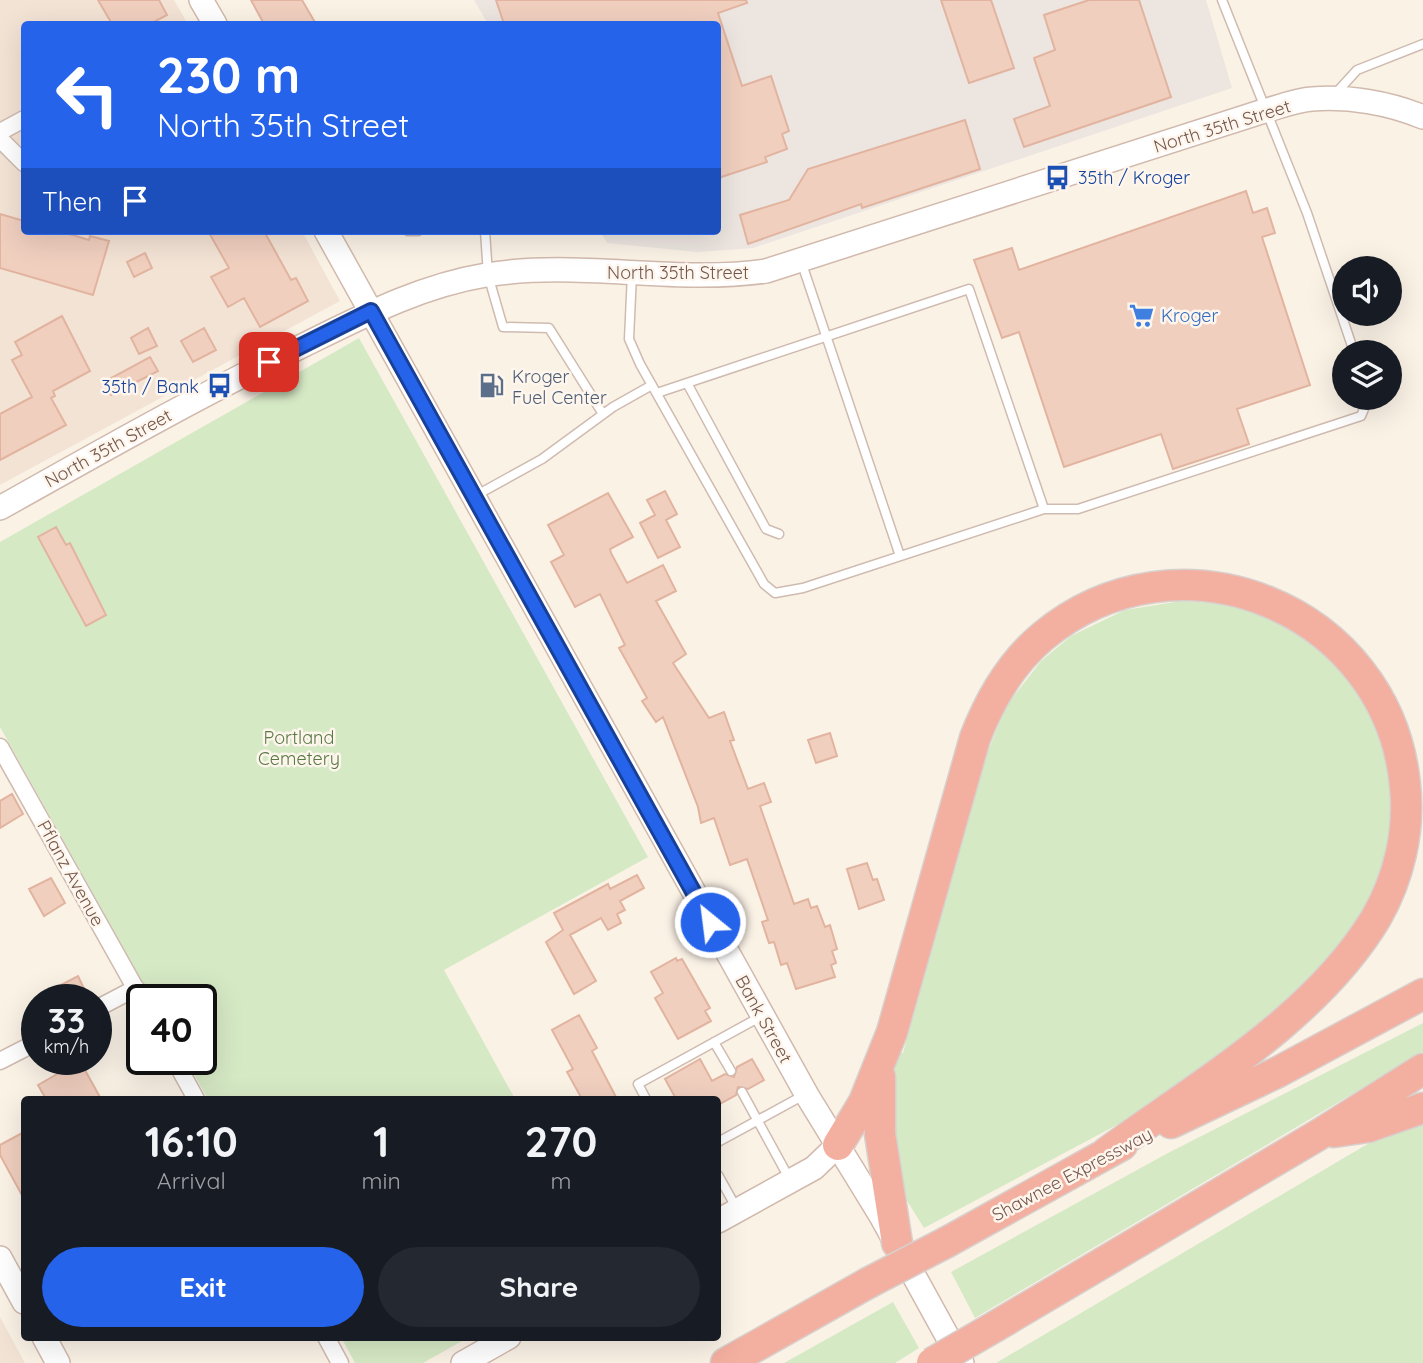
<!DOCTYPE html>
<style>
:root{--surface:#171b24;--page:#242831;--text:#f1f3f6;--muted:#9ea1a6;--accent:#2563eb}
body{margin:0;font-family:Quicksand,sans-serif;background:var(--page);color:var(--text);height:100vh;display:flex;flex-direction:column;font-size:26px;white-space:nowrap}
*{box-sizing:border-box;margin:0}
p{font-size:23px;color:var(--muted)}
.icon{flex:none;width:38px;height:38px;fill:none;stroke:currentColor;stroke-width:2;stroke-linecap:round;stroke-linejoin:round}
.map{position:relative;flex:1;overflow:hidden}
.panel{position:absolute;left:21px;top:1096px;width:700px;height:245px;display:flex;flex-direction:column;background:var(--surface);border-radius:7px;box-shadow:0 7px 28px #0002}
.panel>*{flex:none}
.hud{position:absolute;left:21px;top:21px;width:700px;height:214px;border-radius:7px;box-shadow:0 7px 28px #0002;background:#2563eb;color:#fff;overflow:hidden}
.tools{position:absolute;left:1332px;top:256px;display:grid;gap:14px}
.tools a{display:grid;place-items:center;width:70px;height:70px;border-radius:50%;background:var(--surface);box-shadow:0 7px 28px #0002;font-size:35px}
.speed{position:absolute;left:21px;top:984px;display:flex;gap:14px;font-size:35px;font-weight:700;text-align:center}
.speed>*{display:grid;place-content:center;width:91px;height:91px;border-radius:50%;background:var(--surface);box-shadow:0 7px 28px #0002;line-height:1}
.speed small{font-size:18px;font-weight:400}
.speed .limit{border:4px solid #111;border-radius:10px;background:#fff;color:#111}
.pin{position:absolute;display:grid;place-items:center;width:60px;height:60px;color:#fff;margin:-30px;border-radius:14px;box-shadow:0 4px 10px #0006}
.me{position:absolute;width:77px;margin:-38px;rotate:331deg;stroke-linejoin:round;filter:drop-shadow(0 0 5px #0008)}
.turn{display:flex;align-items:center;gap:24px;height:147px;padding:0 21px;font-size:32px}
.turn .icon{width:91px;height:91px;stroke-width:2.5}
.turn b{display:block;font-size:49px;line-height:60px}
.then{display:flex;align-items:center;height:66px;padding:0 21px;background:#0003;gap:14px;font-size:26px}
.eta{display:flex;justify-content:space-evenly;align-items:center;height:119px;text-align:center}
.eta b{font-size:42px;font-weight:700;line-height:49px}
.primary-button{display:flex;gap:14px;margin-top:auto;padding:14px 21px}
.primary-button a{flex:1;height:80px;border-radius:42px;background:var(--accent);color:#fff;font-size:28px;font-weight:700;line-height:80px;text-align:center}
.primary-button a+a{background:var(--page);color:var(--text)}
.map>svg:first-child{display:block}
.residential{fill:#f3e3d5}
.industrial{fill:#ece5e0}
.green{fill:#d6e9c5}
.building{fill:#f0cfbf;stroke:#e2b4a0;stroke-width:2}
.lines{fill:none;stroke-linecap:round;stroke-linejoin:round}
.lane-casing{stroke:#cfbbb0;stroke-width:11}
.street-casing{stroke:#cfbbb0;stroke-width:19}
.secondary-casing{stroke:#d1baad;stroke-width:26}
.highway-casing{stroke:#d8d0cd;stroke-width:33}
.lane{stroke:#fff;stroke-width:8}
.street{stroke:#fff;stroke-width:16}
.secondary{stroke:#fff;stroke-width:23}
.highway{stroke:#f3afa0;stroke-width:30}
.highway-bridge-casing{stroke:#d8d0cd;stroke-width:33;stroke-linecap:butt}
.highway-bridge{stroke:#f3afa0;stroke-width:30}
.route-casing{stroke:#184099;stroke-width:18}
.route{stroke:#2563eb;stroke-width:12}
.labels{text-anchor:middle;dominant-baseline:central;stroke-width:5;stroke-linejoin:round;paint-order:stroke}
.street-label{font-size:18px;fill:#74574c;stroke:#fef6ed}
.transit-label{font-size:18px;fill:#164399;stroke:#fef6ed;text-anchor:start}
.shop-label{font-size:18px;fill:#366cbe;stroke:#fef6ed;text-anchor:start}
.service-label{font-size:18px;fill:#4e5e75;stroke:#fef6ed;text-anchor:start}
.park-label{font-size:18px;fill:#587944;stroke:#fef6ed}
</style>
<div class="map">
<svg width="1423" height="1363" viewBox="0 0 1423 1363">
<rect width="100%" height="100%" fill="#fbf2e6"/>
<path class="residential" d="M0 0H174L188 24H24V231H302L340 301 0 485Z
M0 1317 25 1363H0Z"/>
<path class="industrial" d="M474 0H1206L1232 88 753 248 698 252 607 243 600 231H718V24H488Z"/>
<path class="green" d="M359 338 648 857 444 970 515 1099H208L185 1059H201V999H152L0 727V542Z
M1181 601 1214 603 1258 613 1303 635 1346 673 1371 708 1394 774 1390 864 1333 965 1173 1095 924 1228 904 1196 888 1098 898 1053H903L984 761 1006 706 1041 661 1071 636 1125 610Z
M1423 1023V1052L975 1318 951 1272 1168 1153Z
M1423 1122V1363H996L1371 1142Z
M893 1302 919 1348 895 1363H784Z
M341 1337H469L423 1363H355Z"/>
<path class="building" d="M98 0H159L167 15 150 24H112Z
M251 0H302L316 24H264Z
M496 0H746L747 3 718 13 742 86 771 76 789 131 782 134 787 149 765 157 767 162 718 178V24H504Z
M941 0H991L1014 68 969 83Z
M1089 0H1139L1171 97 1024 147 1014 119 1050 106 1034 58 1055 50 1044 15Z
M965 120 980 169 862 208 861 204 748 244 740 215 789 200 808 169Z
M1246 191 1253 213 1267 208 1275 233 1262 237 1310 385 1237 409 1249 444 1173 469 1161 434 1064 467 1019 332 1002 338 974 260 1012 248 1019 270Z
M0 214 24 221V231H59L89 240 90 236 109 241 93 295 0 268Z
M208 231H264L291 280 296 278 308 301 260 327 244 298 228 307 211 277 229 268Z
M145 253 152 268 134 277 127 262Z
M62 316 90 371 53 391 55 396 51 398 66 425 0 460V414L32 397 12 360 22 355 15 342Z
M148 328 157 346 139 354 131 338Z
M204 328 216 350 193 362 181 341Z
M150 357 158 371 111 395 104 382Z
M665 491 677 514 666 520 680 547 658 558 640 523 655 515 647 500Z
M608 493 633 537 610 549 611 553 627 583 663 565 676 591 656 601 686 654 673 663 709 718 724 712 734 740 730 741 748 789 764 783 771 802 760 806 794 904 808 899 811 908 817 906 825 927 830 925 837 949 832 951 836 963 831 965 835 977 796 989 787 963 781 965 774 942 769 943 762 922 768 920 747 859 730 865 714 818 701 823 698 807 663 717 656 722 642 701 647 698 619 648 625 645 600 594 575 607 551 562 564 555 548 525Z
M56 527 66 545 70 543 106 615 86 626 38 537Z
M830 733 837 756 816 763 808 740Z
M12 794 23 814 0 828V801Z
M867 863 873 880 877 879 884 900 859 909 847 869Z
M637 875 644 888 620 901 625 910 617 914 621 923 608 930 601 918 570 935 596 981 574 994 546 942 563 930 554 913 608 884 610 889Z
M51 878 65 903 44 916 29 889Z
M676 958 677 961 682 959 710 1008 705 1011 711 1021 678 1039 655 998 663 993 651 972Z
M78 976 86 993 68 999 61 985Z
M579 1015 597 1048 592 1051 617 1099H582L567 1072 573 1069 552 1030Z
M700 1059 712 1081 725 1074 734 1077 737 1067 752 1059 764 1080 748 1089 738 1087 736 1095 718 1105V1099H676L665 1079Z
M80 1061 101 1099H46L38 1085Z
M24 1132V1199L0 1155V1145Z"/>
<g class="lines">
<defs>
<path id="lane" d="M1222 0 1307 213 1354 352
M1336 93 1357 70 1423 44
M408 231H418
M485 231 488 275 503 327 549 328 603 414
M801 261 900 556
M632 274 629 339 640 364 764 584 775 593 803 588 1044 509 969 289 657 393
M687 383 766 529 779 534
M475 496 542 459 613 407 652 385
M1044 509H1078L1361 416 1369 397
M714 1042 731 1071
M742 1092 789 1178
M646 1099 638 1084 760 1017
M718 1142 804 1095
M718 1175 737 1209"/>
<path id="street" d="M0 132 24 119
M0 139 24 163
M0 747 142 1000
M96 1009 136 988
M174 1059 196 1099
M0 1061 37 1042
M326 1337 340 1363"/>
<path id="secondary" d="M201 0 215 24
M326 231 808 1097 881 1216 962 1363
M0 508C100 452 200 395 304 345 363 316 420 286 486 275 579 260 673 284 766 271L1264 111C1279 107 1296 100 1312 99 1349 96 1389 103 1423 117
M718 1221 814 1168 838 1145
M0 1258 24 1302
M44 1337 58 1363
M463 1363 509 1337"/>
<path id="highway" d="M880 1077V1134L897 1243
M1171 1123 1278 1072 1423 994
M1334 1132 1368 1127 1423 1108
M838 1145 864 1102 892 1032 975 738C990 699 1010 664 1042 637 1178 523 1388 608 1405 785 1410 831 1399 878 1376 918 1316 1018 1199 1085 1106 1153
M947 1242 1122 1145
M996 1326 1320 1134 1423 1069
M726 1363 868 1283"/>
</defs>
<use href="#lane" class="lane-casing"/>
<use href="#street" class="street-casing"/>
<use href="#secondary" class="secondary-casing"/>
<use href="#highway" class="highway-casing"/>
<use href="#lane" class="lane"/>
<use href="#street" class="street"/>
<use href="#secondary" class="secondary"/>
<use href="#highway" class="highway"/>
<defs>
<path id="highway-bridge" d="M868 1283 947 1242
M932 1363 996 1326"/>
</defs>
<use href="#highway-bridge" class="highway-bridge-casing"/>
<use href="#highway-bridge" class="highway-bridge"/>
</g>
<g class="lines">
<defs>
<path id="route" d="M269 362 371 311 710 922"/>
</defs>
<use href="#route" class="route-casing"/>
<use href="#route" class="route"/>
</g>
<defs>
<symbol id="bus-bare" viewBox="-9 -9 18 18"><path d="M-5-6H5V4H4V6H2V4H-2V6H-4V4H-5ZM-3.5-4V0h7V-4ZM-3.5 1.2v1.5H-2V1.2ZM2 1.2v1.5H3.5V1.2Z" fill="#1a4fb4" stroke="#fef6ed" stroke-width="2.5" paint-order="stroke"/></symbol>
<symbol id="supermarket-bare" viewBox="-9 -9 18 18"><path d="M-6-5.5h2.5l.6 2H6L4.5 2H-2.5L-4.4-4H-6ZM-1.5 3.2a1.3 1.3 0 1 0 .1 0ZM3 3.2a1.3 1.3 0 1 0 .1 0Z" fill="#3f7fe0" stroke="#fef6ed" stroke-width="2.5" paint-order="stroke"/></symbol>
<symbol id="fuel-bare" viewBox="-9 -9 18 18"><path d="M-5.5-6h7V0h2V4h1.3V-2.5L3-4.5l.8-.8L6-3V5H2.5V1h-1V6h-7ZM-4.2-4.7v3.2H.2V-4.7Z" fill="#5c6f8a" stroke="#fef6ed" stroke-width="2.5" paint-order="stroke"/></symbol>
</defs>
<g fill-rule="evenodd">
<use href="#bus-bare" x="1040" y="160" width="35" height="35"/>
<use href="#supermarket-bare" x="1124" y="298" width="35" height="35"/>
<use href="#bus-bare" x="202" y="368" width="35" height="35"/>
<use href="#fuel-bare" x="474" y="368" width="35" height="35"/>
</g>
<g class="labels">
<g class="street-label">
<text transform="translate(1222 126) rotate(-17)">North 35th Street</text>
<text x="678" y="272">North 35th Street</text>
<text transform="translate(108 448) rotate(-29)">North 35th Street</text>
<text transform="translate(71 873) rotate(61)">Pflanz Avenue</text>
<text transform="translate(764 1019) rotate(61)">Bank Street</text>
<text transform="translate(1072 1174) rotate(-28)">Shawnee Expressway</text>
</g>
<g class="transit-label">
<text x="1078" y="177">35th / Kroger</text>
<text x="199" y="386" text-anchor="end">35th / Bank</text>
</g>
<g class="shop-label">
<text x="1161" y="315">Kroger</text>
</g>
<g class="service-label">
<text x="512" y="376">Kroger<tspan x="512" dy="21">Fuel Center</tspan></text>
</g>
<g class="park-label">
<text x="299" y="737">Portland<tspan x="299" dy="21">Cemetery</tspan></text>
</g>
</g>
</svg>
<div class="tools">
<a><svg class="icon" aria-label="sound" viewBox="0 0 24 24"><path d="M4 9h4l5-4v14l-5-4H4zM17 9q2 3 0 6"/></svg></a>
<a><svg class="icon" aria-label="layers" viewBox="0 0 24 24"><path d="M12 4l9 5-9 5-9-5zM3 14l9 5 9-5"/></svg></a>
</div>
<div class="speed"><div>33<small>km/h</small></div><div class="limit">40</div></div>
<div class="pin" style="left:269px;top:362px;background:#d93025"><svg class="icon" aria-label="arrive" viewBox="0 0 24 24"><path d="M6 21V4h12l-3 4 3 4H6"/></svg></div>
<svg class="me" style="left:710px;top:922px" viewBox="-20 -20 40 40"><circle r="17" fill="#2563eb" stroke="#fff" stroke-width="3"/><path d="M0-11L8 9 0 5-8 9z" fill="#fff"/></svg>
<div class="hud">
<div class="turn"><svg class="icon" aria-label="left" viewBox="0 0 24 24"><path d="M17 20v-9H6M10 6l-5 5 5 5"/></svg><div><b>230 m</b>North 35th Street</div></div>
<div class="then">Then<svg class="icon" aria-label="arrive" viewBox="0 0 24 24"><path d="M6 21V4h12l-3 4 3 4H6"/></svg></div>
</div>
<section class="panel">
<div class="eta">
<div><b>16:10</b><p>Arrival</p></div>
<div><b>1</b><p>min</p></div>
<div><b>270</b><p>m</p></div>
</div>
<div class="primary-button"><a>Exit</a><a>Share</a></div>
</section>
</div>
